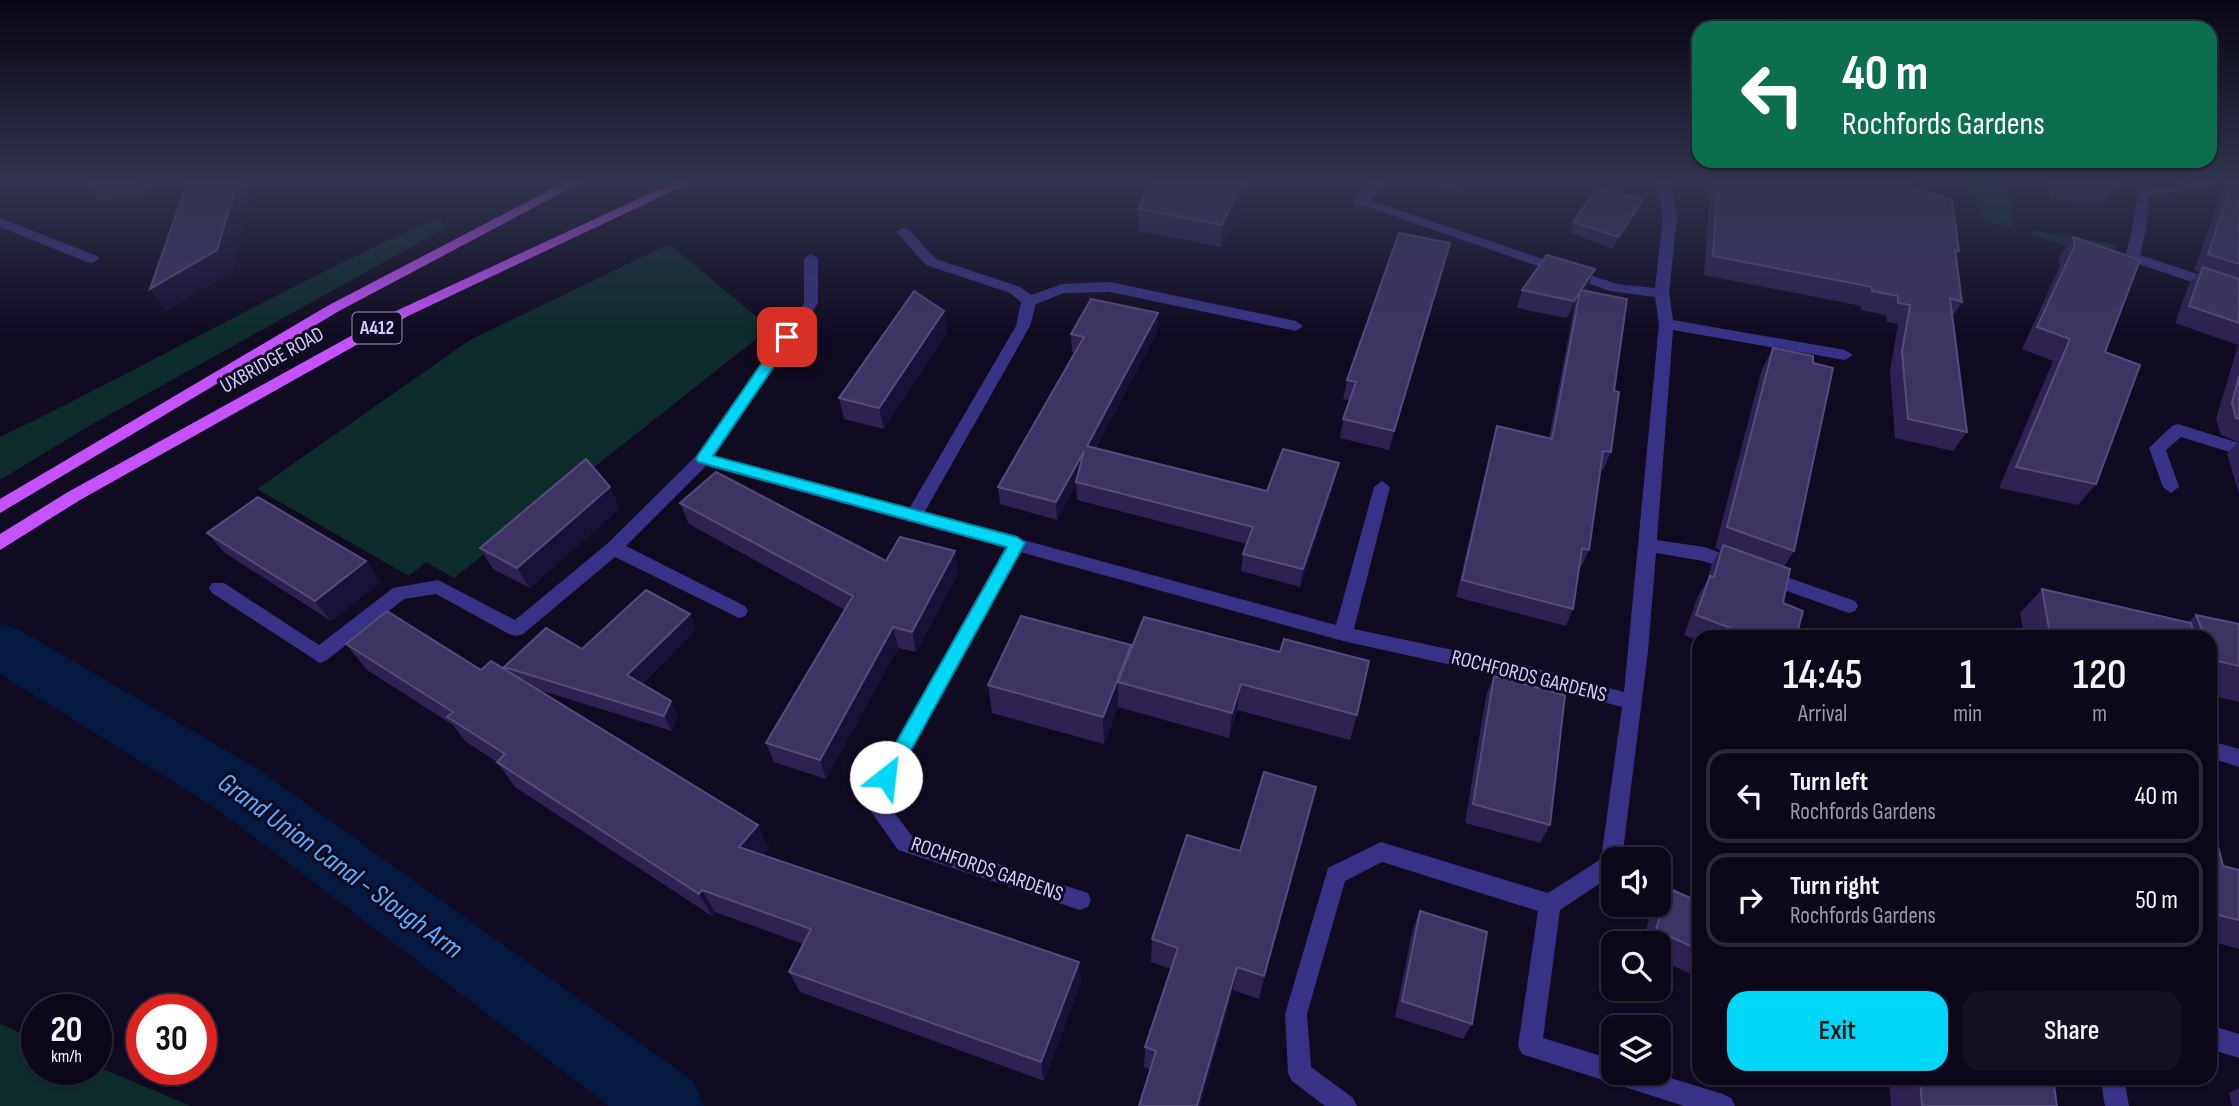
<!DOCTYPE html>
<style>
:root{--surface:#0c0819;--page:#151122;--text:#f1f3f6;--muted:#9a9aa2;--line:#2c2938;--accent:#00d6f6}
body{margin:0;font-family:"Sofia Sans Condensed",sans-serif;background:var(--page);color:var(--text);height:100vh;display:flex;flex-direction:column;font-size:26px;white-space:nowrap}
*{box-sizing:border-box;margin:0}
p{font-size:23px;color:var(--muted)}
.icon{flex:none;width:38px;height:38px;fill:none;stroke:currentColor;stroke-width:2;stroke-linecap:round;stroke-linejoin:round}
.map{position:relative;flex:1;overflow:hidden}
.drawer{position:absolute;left:1692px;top:630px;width:525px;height:455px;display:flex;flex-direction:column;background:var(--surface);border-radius:21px;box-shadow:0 2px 5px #0004,0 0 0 2px var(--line)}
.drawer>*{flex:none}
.top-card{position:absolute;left:1692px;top:21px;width:525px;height:147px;border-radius:21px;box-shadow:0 2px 5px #0004,0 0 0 2px var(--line);background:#0b6e4f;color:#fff;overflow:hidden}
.buttons{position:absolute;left:1601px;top:847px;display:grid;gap:14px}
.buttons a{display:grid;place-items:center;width:70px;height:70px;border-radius:14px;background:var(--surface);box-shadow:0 2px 5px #0004,0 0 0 2px var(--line);font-size:35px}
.speed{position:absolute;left:21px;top:994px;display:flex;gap:14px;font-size:35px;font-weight:700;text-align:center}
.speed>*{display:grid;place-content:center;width:91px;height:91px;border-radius:50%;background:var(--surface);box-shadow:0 2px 5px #0004,0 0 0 2px var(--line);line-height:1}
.speed small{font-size:18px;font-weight:400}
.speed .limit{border:10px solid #d22;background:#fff;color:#111}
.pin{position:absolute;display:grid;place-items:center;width:60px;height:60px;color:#fff;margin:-30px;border-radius:14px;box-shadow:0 4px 10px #0006}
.me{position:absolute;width:77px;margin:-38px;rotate:29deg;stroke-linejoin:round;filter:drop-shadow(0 0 5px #0008)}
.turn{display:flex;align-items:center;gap:24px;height:147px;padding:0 35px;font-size:32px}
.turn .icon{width:91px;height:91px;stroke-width:2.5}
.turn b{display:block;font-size:49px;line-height:60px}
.eta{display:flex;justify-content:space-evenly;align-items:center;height:119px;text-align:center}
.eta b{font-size:42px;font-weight:600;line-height:49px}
.cta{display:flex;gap:14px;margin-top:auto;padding:14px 35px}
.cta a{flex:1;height:80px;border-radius:21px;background:var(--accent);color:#111;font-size:28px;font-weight:600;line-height:80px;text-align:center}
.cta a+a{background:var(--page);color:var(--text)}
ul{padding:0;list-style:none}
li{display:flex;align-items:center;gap:21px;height:94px;margin:0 14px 10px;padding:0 21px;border:4px solid var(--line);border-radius:21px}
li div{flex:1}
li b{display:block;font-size:26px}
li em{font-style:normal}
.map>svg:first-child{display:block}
.green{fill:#0e2c2c}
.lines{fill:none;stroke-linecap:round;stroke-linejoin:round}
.canal{fill:#051941;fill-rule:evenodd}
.service{fill:#373285;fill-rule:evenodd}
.minor{fill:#373285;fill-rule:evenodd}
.primary{fill:#c452ff;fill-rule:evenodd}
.wall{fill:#2d2251}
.shaded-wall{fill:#1a1136}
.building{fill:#3e3464;stroke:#564c7c;stroke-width:2}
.route{fill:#00d6f6;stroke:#008ba0;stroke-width:2}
.labels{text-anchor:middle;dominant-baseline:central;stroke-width:6;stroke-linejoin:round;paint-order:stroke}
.shield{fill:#100b21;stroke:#9891bc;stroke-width:2}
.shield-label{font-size:19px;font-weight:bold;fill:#d3cbff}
.street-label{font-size:21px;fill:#d3cbff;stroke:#100b21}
.near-water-label{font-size:28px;font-style:italic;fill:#59adff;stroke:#100b21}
</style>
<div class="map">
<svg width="2239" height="1106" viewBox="0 0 2239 1106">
<rect width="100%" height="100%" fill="#100b21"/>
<path class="green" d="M1973 184 2008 191 2016 230 1981 219Z
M437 218 447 227 89 426 0 480V437C147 366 288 285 437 218Z
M2032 230 2118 245 2109 260 2032 235Z
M669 244 770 328 454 578 426 562 409 576 257 489 470 340Z
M0 1024 37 1040V1069H96V1066L191 1106H0Z"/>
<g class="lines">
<path class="canal" d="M0 623 20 630 258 769 693 1081 704 1106H609L214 807 0 674Z"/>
<path class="service" d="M1373 180H1386L1365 205H1355V199Z
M2200 180H2213L2215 183 2208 187 2149 196 2146 230 2139 234 2134 233 2132 230 2138 190Z"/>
<path class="minor" d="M0 180H8L0 185Z
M1657 180H1670L1677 217 1669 293 1673 320 1845 350 1853 355 1845 360 1673 330 1657 540 1704 547 1744 561 1747 566 1744 571 1738 573 1703 561 1656 553 1648 651 1622 859H1614V874L1560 910 1543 1038 1614 1060V1073H1654L1723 1094 1731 1098 1735 1106H1684L1522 1054 1518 1046 1538 911 1382 862 1345 881 1307 1014 1311 1067 1353 1098 1357 1106H1325L1292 1081 1288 1073 1285 1014 1328 868 1381 842 1548 893 1601 859 1622 707 1528 682 1343 641 1020 552 884 799 912 836 1088 893 1091 900 1088 907 1080 910 898 850 863 800 1005 548 706 466 626 546 745 606 748 611 745 616 739 618 615 557 523 634 516 636 509 634 436 594 404 599 327 660 320 663 212 593 209 588 212 583H224L319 645 393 588 438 580 515 620 608 543 697 455 804 303V258L811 254 818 258V303L714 456 909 509 1016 326 1021 302 1010 293 926 265 896 232 903 228 908 229 936 259 1020 287 1031 295 1062 284 1110 282 1296 321 1303 326 1296 331 1110 292 1064 293 1036 304 1030 326 924 513 1336 625 1374 487 1382 481 1390 487 1354 629 1528 666 1624 692 1659 324 1655 297 1610 291 1353 202 1355 199H1365L1617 284 1655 288 1663 217Z
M0 218 97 256 99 259 92 263 87 262 0 227Z
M2139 226 2146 230 2140 255 2239 288V298L2127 260 2125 257 2132 230Z
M2178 424 2239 443V455L2181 437 2166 450 2179 487 2171 493 2163 487 2149 448 2172 426Z
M1767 570 1855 601 1858 606 1855 611 1849 613 1761 582 1758 577 1761 572Z
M2218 743 2239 749V767L2211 758 2210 747Z
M2210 1025 2239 1034V1058L2210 1049Z
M2100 1078H2124L2129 1106H2105Z"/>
<path class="primary" d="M569 180H586L339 311 0 513V499L329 305Z
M679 180H696L408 316 80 500 0 550V534L68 492 398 310Z"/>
</g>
<path class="wall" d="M84 180H157L148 195 98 200Z
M1153 180H1250L1221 247 1138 231V209Z
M1423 180H1470L1459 193Z
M1711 180H1908L1906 185 1959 251 1956 256 1962 302 1952 317 1967 432 1953 451 1895 438 1890 371 1898 324 1887 322 1886 315 1861 310V306L1704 275Z
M2045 180H2115L2116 185 2101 206 2051 198Z
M2226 180H2239V494L2227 454 2238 442 2221 435 2216 419 2238 345 2175 323 2189 284 2199 272 2194 270Z
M1638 211 1613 249 1570 233 1573 222Z
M2073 237 2140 260 2105 352 2096 484 2078 505 1999 488 2053 361 2022 349 2060 266 2058 259Z
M1445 263 1389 450 1340 438 1343 419 1349 400 1343 399 1347 380Z
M1595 269 1588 286 1586 291 1614 391 1611 452 1603 470 1600 469 1589 550 1581 567H1579L1573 609 1566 626 1456 597 1492 443 1497 426 1549 438 1574 308 1567 318 1517 308 1522 290Z
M944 311 947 333 884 429 844 419 839 398Z
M1158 313 1157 332 1096 448 1267 491 1335 480 1300 587 1241 571 1243 554 1247 544 1077 500 1076 485 1057 520 1000 504 998 487 1074 353 1072 352 1071 334Z
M1773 348 1794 551 1784 567 1783 603 1796 637H1699V641L1684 635 1698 596 1707 581 1711 566 1720 550 1715 548 1762 369Z
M680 503 886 561 959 572 916 652 898 648 826 779 774 762 766 743 845 610 689 524Z
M620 508 530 588 493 569 480 548Z
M207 533 366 561 381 582 331 621 225 553Z
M2042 589 2188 622 2196 615 2239 624V702L2210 695V637H2024L2020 613Z
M696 630 642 684 678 716 672 731 536 689 769 848 764 855 1079 962 1081 983 1044 1081 800 992 789 972 803 944 715 912 712 916 515 787 497 762 466 742 453 725 367 670 346 644 481 670 507 671 504 667 582 649Z
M1131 648 1357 715 1350 740 1237 710 1229 738 1118 707 1104 744 992 713 988 685Z
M1494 676 1550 825 1540 843 1465 823 1486 696Z
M1316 787 1259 999 1233 990 1200 1106H1139L1150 1069 1144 1067 1145 1047 1171 969 1151 962 1152 939 1240 851Z
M2210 814 2223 866 2239 870V949L2210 941Z
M1699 870V978L1659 959V943H1642L1652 910 1655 905H1659V900L1668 888 1691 899Z
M1420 911 1472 1024 1463 1039 1395 1017 1413 928Z
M1889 1078H2053L2057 1106H1891Z
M2239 1088V1106H2232L2229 1093Z"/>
<path class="shaded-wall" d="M138 180H157L148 195Z
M238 180H247L254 191 232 272 166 311 150 289Z
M1242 180H1250L1221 247 1222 225Z
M1462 180H1470L1459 193Z
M1643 200 1638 211 1613 249 1618 237Z
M1450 243 1445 263 1389 450 1394 431Z
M1595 269 1588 286 1578 302 1581 290Z
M1580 291 1574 308 1567 318 1574 301Z
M944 311 947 333 884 429 879 408Z
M1158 313 1157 332 1088 464 1087 446Z
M1084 451 1076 485 1057 520 1056 502Z
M1339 463 1335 480 1300 587 1303 569Z
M610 487 620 508 530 588 517 568Z
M955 551 959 572 916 652 912 632Z
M366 561 381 582 331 621 315 601Z
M690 614 696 630 635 690 627 675Z
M893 627 898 648 826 779 820 760Z
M1131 645 1118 682V707L1104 744 1103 717Z
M1241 684 1237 710 1229 738 1232 713Z
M671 701 678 716 672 731 664 716Z
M1316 787 1310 814 1259 999 1264 976Z
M758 825 769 848 751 870 739 847Z
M702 890 715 912 712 916 699 894Z
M1079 962 1081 983 1044 1081 1041 1062Z
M1237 967 1233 990 1200 1106H1197Z"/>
<path class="building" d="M188 180H238L217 250 150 289Z
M1153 180H1242L1222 225 1138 209Z
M1718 180H1908L1906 185 1952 200 1959 251 1955 250 1962 302 1950 298 1967 432 1908 419 1902 352 1910 305 1898 303V296L1872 291V287L1713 256Z
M2087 180H2115L2116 185Z
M2233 180H2239V264L2208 254Z
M1599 186 1643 200 1618 237 1573 222Z
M1399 233 1450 243 1394 431 1343 419 1356 382 1347 380Z
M2073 237 2140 260 2105 352 2140 365 2096 484 2016 467 2070 339 2037 327 2075 245Z
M1547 255 1595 269 1581 290 1627 299 1614 391 1619 392 1611 452 1603 451 1589 550 1582 548 1573 609 1462 580 1497 426 1552 439 1580 291 1574 301 1522 290Z
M2203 267 2239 279V323L2189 306Z
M914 291 944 311 879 408 839 398Z
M1091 299 1158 313 1087 446 1267 491 1283 449 1339 463 1303 569 1243 554 1253 527 1076 482 1084 451 1056 502 998 487 1084 337 1071 334Z
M1773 348 1813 356V363L1833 368 1794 551 1727 527Z
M2239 376V419L2236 418 2232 403Z
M586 459 610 487 517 568 480 548Z
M716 472 886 561 900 537 955 551 912 632 893 627 820 760 766 743 853 596 680 503Z
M258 497 366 561 315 601 207 533Z
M1723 545 1790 569 1783 603 1803 611 1796 637H1754L1696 615 1710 576 1714 577Z
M2042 589 2191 623 2195 637H2064L2050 634Z
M646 590 690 614 627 675 671 701 664 716 504 667 546 628 582 649Z
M387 611 481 670 491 661 758 825 739 847 1079 962 1041 1062 789 972 811 929 702 890 699 894 497 762 505 754 447 717 453 712 346 644Z
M2196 615 2239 624V666L2213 660 2210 652V637H2205Z
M1021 616 1131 645 1103 717 988 685Z
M1144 617 1280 652 1284 639 1369 661 1357 715 1241 684 1232 713 1118 682Z
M1494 676 1565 695 1550 825 1473 804Z
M1264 772 1316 787 1264 976 1237 967 1197 1106H1139L1156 1051 1145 1047 1178 948 1152 939 1187 835 1240 851Z
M2210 814 2223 866 2239 870V920L2210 913Z
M1668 888 1699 902V950L1656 930Z
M1420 911 1487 932 1472 1024 1402 1001Z
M1920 1078H2053L2057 1106H1922Z"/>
<linearGradient id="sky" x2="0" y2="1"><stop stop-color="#090612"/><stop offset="0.54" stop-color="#31344e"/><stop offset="1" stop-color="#31344e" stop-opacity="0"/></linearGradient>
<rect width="2239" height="335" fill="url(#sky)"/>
<path class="route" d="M787 332 794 337 713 456 1017 537 1025 543 893 783 886 785 880 783 877 777 880 771 1007 547 698 462 696 459 698 455 782 334Z"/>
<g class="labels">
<rect class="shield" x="352.5" y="312.5" width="49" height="31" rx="5"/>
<g class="shield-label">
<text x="377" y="328">A412</text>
</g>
<g class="street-label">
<text transform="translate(272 360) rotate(-29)">UXBRIDGE ROAD</text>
<text transform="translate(1529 676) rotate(14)">ROCHFORDS GARDENS</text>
<text transform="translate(987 869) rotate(19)">ROCHFORDS GARDENS</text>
</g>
<g class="near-water-label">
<text transform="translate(340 866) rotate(36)">Grand Union Canal - Slough Arm</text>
</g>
</g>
</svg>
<div class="buttons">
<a><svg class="icon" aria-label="sound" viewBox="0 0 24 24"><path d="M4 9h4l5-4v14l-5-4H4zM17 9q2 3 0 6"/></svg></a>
<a><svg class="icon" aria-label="search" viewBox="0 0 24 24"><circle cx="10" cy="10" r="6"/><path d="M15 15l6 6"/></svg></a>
<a><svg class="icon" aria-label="layers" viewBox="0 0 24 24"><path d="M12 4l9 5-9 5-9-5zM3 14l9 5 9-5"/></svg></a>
</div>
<div class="speed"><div>20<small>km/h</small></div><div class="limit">30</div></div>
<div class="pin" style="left:787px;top:337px;background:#d93025"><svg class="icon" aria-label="arrive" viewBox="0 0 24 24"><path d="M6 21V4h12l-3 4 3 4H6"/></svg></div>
<svg class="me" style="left:886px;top:777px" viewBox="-20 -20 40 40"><circle r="19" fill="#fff"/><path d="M0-13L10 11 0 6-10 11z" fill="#00d6f6"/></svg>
<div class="top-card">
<div class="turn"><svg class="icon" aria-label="left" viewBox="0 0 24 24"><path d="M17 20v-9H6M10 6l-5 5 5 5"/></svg><div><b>40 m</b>Rochfords Gardens</div></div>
</div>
<section class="drawer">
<div class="eta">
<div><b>14:45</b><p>Arrival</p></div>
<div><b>1</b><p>min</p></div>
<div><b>120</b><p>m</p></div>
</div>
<ul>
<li><svg class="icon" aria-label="left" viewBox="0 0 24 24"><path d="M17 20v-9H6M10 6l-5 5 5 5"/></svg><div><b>Turn left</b><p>Rochfords Gardens</p></div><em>40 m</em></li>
<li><svg class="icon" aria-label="right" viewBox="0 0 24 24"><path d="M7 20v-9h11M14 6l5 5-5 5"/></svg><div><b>Turn right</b><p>Rochfords Gardens</p></div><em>50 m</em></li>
</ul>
<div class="cta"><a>Exit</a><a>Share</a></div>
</section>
</div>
